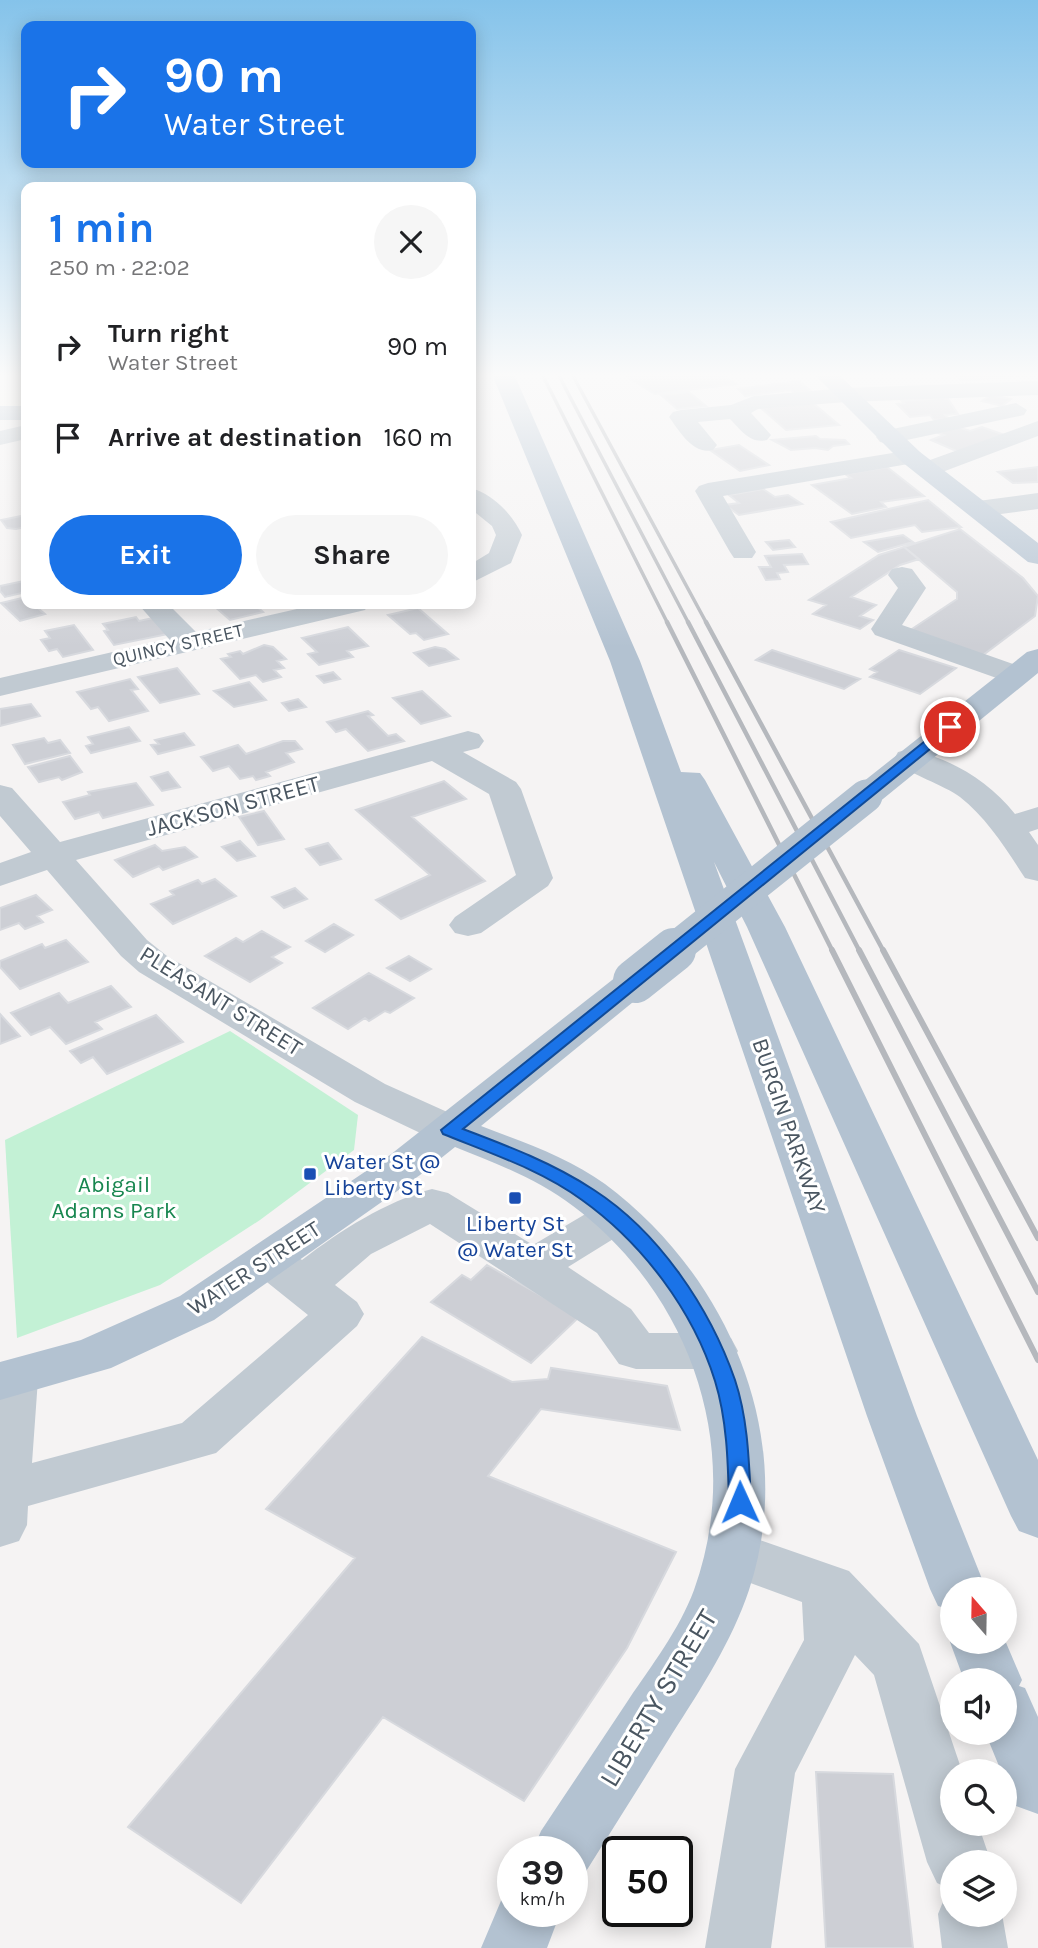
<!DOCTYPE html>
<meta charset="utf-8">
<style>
:root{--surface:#fff;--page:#f6f6f6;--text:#202124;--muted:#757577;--accent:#1a73e8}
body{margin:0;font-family:Karla,sans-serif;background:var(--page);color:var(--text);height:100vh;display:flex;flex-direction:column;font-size:26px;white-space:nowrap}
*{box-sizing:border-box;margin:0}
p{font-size:23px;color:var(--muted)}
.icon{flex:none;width:38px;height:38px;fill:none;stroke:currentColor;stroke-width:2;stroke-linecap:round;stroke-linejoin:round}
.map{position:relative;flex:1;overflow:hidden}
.drawer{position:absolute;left:21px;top:182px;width:455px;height:427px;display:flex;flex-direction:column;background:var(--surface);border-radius:14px;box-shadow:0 4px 18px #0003}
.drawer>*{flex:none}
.guide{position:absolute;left:21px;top:21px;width:455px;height:147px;border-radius:14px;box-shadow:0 4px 18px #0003;background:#1a73e8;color:#fff;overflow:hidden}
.needle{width:46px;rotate:340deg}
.tools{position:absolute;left:940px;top:1577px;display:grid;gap:14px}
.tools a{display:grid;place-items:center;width:77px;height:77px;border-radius:50%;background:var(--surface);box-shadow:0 4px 18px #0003;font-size:35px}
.speed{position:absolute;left:497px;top:1836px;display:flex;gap:14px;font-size:35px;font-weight:700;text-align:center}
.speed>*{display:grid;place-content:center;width:91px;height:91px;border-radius:50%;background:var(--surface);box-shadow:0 4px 18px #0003;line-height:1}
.speed small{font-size:18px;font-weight:400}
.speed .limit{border:4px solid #111;border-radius:10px;background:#fff;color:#111}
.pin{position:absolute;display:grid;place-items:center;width:60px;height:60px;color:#fff;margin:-30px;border:4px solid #fff;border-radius:50%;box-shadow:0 2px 7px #0007}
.me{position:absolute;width:77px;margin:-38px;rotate:359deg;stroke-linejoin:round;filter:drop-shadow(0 0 5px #0008)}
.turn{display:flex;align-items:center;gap:24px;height:147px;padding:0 28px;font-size:32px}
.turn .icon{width:91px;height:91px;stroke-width:2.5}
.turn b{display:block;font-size:49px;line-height:60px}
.round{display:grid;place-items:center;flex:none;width:74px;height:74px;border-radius:37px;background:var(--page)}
.overview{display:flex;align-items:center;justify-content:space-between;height:119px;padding:0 28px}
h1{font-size:42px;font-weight:700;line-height:52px;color:var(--accent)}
.button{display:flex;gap:14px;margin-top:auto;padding:14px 28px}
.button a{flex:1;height:80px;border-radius:42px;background:var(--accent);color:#fff;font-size:28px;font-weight:700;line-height:80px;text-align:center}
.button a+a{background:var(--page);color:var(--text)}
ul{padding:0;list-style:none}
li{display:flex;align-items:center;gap:21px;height:91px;padding:0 28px}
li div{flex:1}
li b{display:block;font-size:26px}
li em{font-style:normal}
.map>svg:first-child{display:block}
.commercial{fill:#fdf9ef}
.green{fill:#c3f1d5}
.building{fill:#cdcfd5;stroke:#d7d9de;stroke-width:2}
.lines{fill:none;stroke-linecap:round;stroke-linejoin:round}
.minor{fill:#c1cad2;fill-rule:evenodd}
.major{fill:#b3c2d1;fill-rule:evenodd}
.rail-far2{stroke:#b5b8bd;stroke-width:3.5}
.rail-far1{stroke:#b5b8bd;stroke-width:4.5}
.rail{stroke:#b5b8bd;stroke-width:6}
.major-bridge-far1{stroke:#b3c2d1;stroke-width:33}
.major-bridge{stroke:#b3c2d1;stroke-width:44}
.route{fill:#1a73e8;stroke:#114b97;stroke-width:2}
.transit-dot{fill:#1a4fb4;stroke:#fff;stroke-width:2.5}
.labels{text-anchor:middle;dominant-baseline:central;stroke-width:6;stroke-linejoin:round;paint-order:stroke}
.far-street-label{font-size:19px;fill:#4a5661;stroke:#fff}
.street-label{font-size:23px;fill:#4a5661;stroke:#fff}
.transit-label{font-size:23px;fill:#164399;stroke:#fff;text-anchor:start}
.park-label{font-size:23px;fill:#17864f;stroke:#fff}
.near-street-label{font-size:28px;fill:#4a5661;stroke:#fff}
</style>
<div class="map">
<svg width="1038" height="1948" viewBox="0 0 1038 1948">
<rect width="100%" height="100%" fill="#f5f3f3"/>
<path class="commercial" d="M0 374H26V410H0Z"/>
<path class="green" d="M230 1031 358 1115 354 1150 260 1220 160 1285 17 1338 5 1140Z"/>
<path class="building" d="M622 374H721L736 384 655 394Z
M954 374H1038V376L961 380Z
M799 381 811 391 794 393 790 390 745 396 738 389Z
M689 392 706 406 677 409 661 395Z
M991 395 1011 399 1002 406 982 401Z
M941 398 948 399 958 414 945 415 949 419 934 420 930 415 910 417 897 404 904 403 902 401Z
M813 403 839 425 786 430 761 408Z
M955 426 970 431 982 427 1005 435 963 454 931 440 944 435 938 433Z
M816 436 820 439 845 440 849 444 833 446 828 450 815 448 791 450 772 440Z
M739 445 769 465 740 471 710 450Z
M887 467 924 496 881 502 886 507 852 514 812 485 851 478 845 474Z
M1038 467V482L1013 483 998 472Z
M763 489 775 497 788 495 802 504 739 515 725 505 739 503 729 495Z
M928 500 961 527 922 532 915 525 851 538 831 522Z
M26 515V527L16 529 7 528 1 520Z
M960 529 1023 578 1038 596 1035 616 979 658 909 631 957 599V592L904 547Z
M903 535 913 542 878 552 864 542Z
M789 540 795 547 773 550 766 542Z
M904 547 919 559 900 565 851 597 876 605 860 616 873 620 860 629 813 614 826 605 809 600 879 555Z
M802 554 808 564 784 565 788 572 777 573 780 579 766 580 759 567H771L765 556Z
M24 581 26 592 5 597 0 591V586Z
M26 597V604H33L45 614 20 621 1 603Z
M222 604H254L263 612 230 620 214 606Z
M418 608 448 634 424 640 416 633 410 634 388 615Z
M163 616 168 634 114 645 104 631 108 630 103 624 136 617 139 621Z
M74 625 93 650 63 657 57 649 49 651 41 640 50 638 45 631Z
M348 627 368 646 347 651 353 657 319 665 308 654 317 652 302 638Z
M264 645 273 647 286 659 277 661 284 668 274 670 281 677 263 682 256 675 240 679 221 659 231 657 228 654 240 651 243 654Z
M435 647 445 649 458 659 429 666 414 653Z
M772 650 860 679 844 689 756 660Z
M899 650 956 668 920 694 870 677 877 672 870 669Z
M177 668 199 694 160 703 138 677Z
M333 672 340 679 324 683 317 676Z
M130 679 138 689 131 690 148 711 109 721 98 707 91 709 77 692Z
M249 682 266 700 234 707 214 691Z
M422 691 450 716 421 724 393 698Z
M298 699 306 707 289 711 282 703Z
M31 704 40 716 0 726V709Z
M368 711 373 715 368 716 388 736 396 734 404 741 368 751 346 729 336 732 327 722Z
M129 727 140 741 91 753 86 746 93 744 88 737Z
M184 733 194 745 158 754 151 745 159 744 155 740Z
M44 738 48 743 60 740 70 753 25 764 13 745Z
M283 741H295L302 749 286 753 294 762 266 772 270 776 256 780 253 776 240 779 229 766 213 771 201 757 238 745 246 754Z
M70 756 82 772 62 780 59 777 39 782 28 767Z
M168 772 180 787 162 791 151 777Z
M444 781 466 799 412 817 485 881 401 919 376 900 430 875 356 810Z
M136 783 153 805 103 818 99 812 75 819 63 802 90 795 88 792Z
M264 811 284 839 258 845 239 817Z
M240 841 255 856 237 861 222 847Z
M328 843 341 859 320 865 306 849Z
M155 845 162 851 185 847 197 857 163 870 159 866 133 877 115 860Z
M215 879 236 896 173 924 151 904 174 895 170 891 198 880 202 884Z
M295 888 307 899 284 908 272 897Z
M36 895 52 910 37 916 43 922 25 929 19 923 0 930V908Z
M334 924 353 935 325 952 306 941Z
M262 931 290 947 272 957 282 963 250 982 205 956 236 938 243 942Z
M66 940 88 962 20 989 0 967V961L42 944 45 948Z
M409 956 431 969 410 981 387 968Z
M369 973 414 998 390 1013 385 1011 369 1021 365 1018 348 1029 313 1008Z
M111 986 131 1007 95 1022 102 1029 66 1044 50 1027 31 1035 11 1013 59 993 68 1003Z
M0 1014 20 1036 0 1044Z
M156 1015 183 1042 107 1074 93 1057 81 1063 70 1051Z
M487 1265 579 1317 531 1363 431 1302 462 1275 471 1280Z
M422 1337 512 1382 548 1379 551 1368 667 1386 680 1430 541 1409 488 1476 676 1552 627 1648 524 1801 383 1717 241 1903 128 1827 355 1558 266 1509Z
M816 1772 893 1774 913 1948H826Z"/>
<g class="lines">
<path class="minor" d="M1038 381V395L846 402 758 409 751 413 771 435 767 440C750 444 742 431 730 419L698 422 717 445 713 450C693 455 680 432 669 417L673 412 681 410 731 405 754 396 846 388Z
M1016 403 1027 410 1024 415 888 444 880 442 876 437 880 432 888 430Z
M1038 421V436L937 474H919L916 469 919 464Z
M26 425V439L0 445V431Z
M911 450 920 452 923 457 920 462 723 496 756 552 752 558H734L730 552 695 491 699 486 708 483Z
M471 488C493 494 513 515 522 535L511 563 471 583V564L489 553 496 535 492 526 471 509Z
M1038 493V509L978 517 969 514 965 509 969 504 978 501Z
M902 567 912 569 926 588 902 625 1027 669 1031 675 1027 681 1016 684 1005 681 875 635 871 629 898 588 888 575 892 569Z
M138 604H168L196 632 319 604H369L365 610 0 696V678L169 639Z
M468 731 479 734 484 741 479 748 463 752 516 782 521 789 553 878 548 886 481 933 468 936 455 933 449 925 455 917 516 875 489 794 432 761 76 860 147 940 167 956 385 1084 465 1120 471 1130 465 1140 450 1144 435 1140 355 1102 139 972 121 956 47 870 0 886V863L31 852 0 816V785L12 788 60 842Z
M910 749C951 759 988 780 1015 814L1038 807V829L1029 832 1038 845V881L1025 878C1006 849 987 818 960 797 943 784 902 772 894 759L898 752Z
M432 1189 448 1193 533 1245 599 1206 615 1201 631 1206 638 1217 631 1228 568 1267 631 1309 649 1333H714L731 1338 738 1351 731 1364 714 1369H636L619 1364 597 1333 430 1224 371 1254 335 1285 357 1302 364 1314 357 1326 216 1453 28 1506 27 1525 19 1541 0 1547V1364L13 1360 31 1366 38 1379 32 1463 182 1423 308 1315 253 1271 246 1259 253 1247C274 1241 285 1247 302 1260 341 1230 385 1202 432 1189Z
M734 1531 849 1571 919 1644 962 1771H952V1824H978L991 1862H952V1890L937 1883 927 1862 874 1675 855 1655 795 1773 771 1948H705L735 1769 804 1640 802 1602 715 1570 707 1554 715 1538Z
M952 1890V1914H1002L1008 1948H942L938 1914 947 1892Z"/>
<path class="major" d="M492 374H514L640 661 681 772 700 773 705 780 785 927 1038 1460V1538L1019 1531 1011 1516 747 927 714 862 917 1416 986 1589H952V1610L938 1606 930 1589 867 1416 610 661Z
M814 374H838L920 452 1038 543V564L1028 562 902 462Z
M0 406H26V420H0Z
M1038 649V673L878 803 866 806 854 803 849 796 854 789 1027 652Z
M635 969 649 973 654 981 649 989 481 1126C523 1142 568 1157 605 1184 729 1276 799 1440 749 1590 732 1641 701 1689 672 1734 643 1781 614 1827 585 1873L572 1878V1852H532L541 1831C570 1787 600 1743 629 1699 652 1665 679 1630 694 1590 745 1449 691 1295 573 1206 538 1179 495 1163 455 1147L420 1175 214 1320 111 1368 0 1400V1362L81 1340 180 1296 390 1155 621 973Z
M952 1637V1642H1004V1638L1022 1680 1019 1686 1025 1688 1038 1717V1814L1016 1806 1004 1779V1771H1001L985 1732H1004V1680H964L950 1642Z
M513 1886V1911H561L547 1948H481L506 1889Z"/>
<path class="rail-far2" d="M542 374 668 624
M558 374 689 624
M572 374 707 624"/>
<path class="rail-far1" d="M667 622 833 952
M688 622 860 952
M706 622 884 952"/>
<path class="rail" d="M832 950 1038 1360
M859 950 1038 1292
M883 950 1038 1238"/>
<path class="major-bridge-far1" d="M671 952 866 796"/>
<path class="major-bridge" d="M635 981 674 950"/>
</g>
<linearGradient id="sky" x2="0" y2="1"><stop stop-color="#85c3ea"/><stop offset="0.58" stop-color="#fafafa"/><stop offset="1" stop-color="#fafafa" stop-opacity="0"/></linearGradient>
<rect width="1038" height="647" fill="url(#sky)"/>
<path class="route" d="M945 725 957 727 463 1129C508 1146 553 1163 594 1190 659 1232 710 1308 735 1380 748 1419 749 1462 751 1502L747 1508 740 1511 732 1508 729 1502C728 1462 727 1420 715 1381 693 1310 642 1243 582 1200 541 1170 490 1153 443 1134L441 1130Z"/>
<g class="transit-dot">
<rect x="303" y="1167" width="14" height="14" rx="3.5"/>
<rect x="508" y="1191" width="14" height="14" rx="3.5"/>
</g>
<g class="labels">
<g class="far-street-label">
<text transform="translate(178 645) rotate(-13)">QUINCY STREET</text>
</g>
<g class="street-label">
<text transform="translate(233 806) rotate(-15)">JACKSON STREET</text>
<text transform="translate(221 1001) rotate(32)">PLEASANT STREET</text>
<text transform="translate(789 1126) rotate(71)">BURGIN PARKWAY</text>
<text transform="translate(254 1268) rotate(-33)">WATER STREET</text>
</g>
<g class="transit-label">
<text x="324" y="1161">Water St @<tspan x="324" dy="26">Liberty St</tspan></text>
<text x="515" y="1223" text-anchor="middle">Liberty St<tspan x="515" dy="26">@ Water St</tspan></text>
</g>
<g class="park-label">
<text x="114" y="1184">Abigail<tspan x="114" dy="26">Adams Park</tspan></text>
</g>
<g class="near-street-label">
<text transform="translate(658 1698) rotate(-59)">LIBERTY STREET</text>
</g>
</g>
</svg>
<div class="tools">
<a><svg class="needle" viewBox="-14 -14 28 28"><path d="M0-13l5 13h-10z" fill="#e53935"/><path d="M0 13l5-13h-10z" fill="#757577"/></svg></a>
<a><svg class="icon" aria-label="sound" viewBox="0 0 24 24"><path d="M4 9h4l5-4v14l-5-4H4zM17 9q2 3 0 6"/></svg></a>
<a><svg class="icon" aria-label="search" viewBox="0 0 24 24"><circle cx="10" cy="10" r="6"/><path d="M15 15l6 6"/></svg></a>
<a><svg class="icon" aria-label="layers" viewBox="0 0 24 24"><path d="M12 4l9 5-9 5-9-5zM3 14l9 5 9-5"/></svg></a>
</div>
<div class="speed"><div>39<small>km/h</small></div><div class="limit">50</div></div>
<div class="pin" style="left:950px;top:727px;background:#d93025"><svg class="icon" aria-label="arrive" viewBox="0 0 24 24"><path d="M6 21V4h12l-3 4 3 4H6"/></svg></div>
<svg class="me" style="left:740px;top:1502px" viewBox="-20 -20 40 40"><path d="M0-17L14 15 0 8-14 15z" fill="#1a73e8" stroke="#fff" stroke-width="4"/></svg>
<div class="guide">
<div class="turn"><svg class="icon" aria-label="right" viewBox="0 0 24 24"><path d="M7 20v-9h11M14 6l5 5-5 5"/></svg><div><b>90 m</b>Water Street</div></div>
</div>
<section class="drawer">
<div class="overview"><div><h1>1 min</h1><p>250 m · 22:02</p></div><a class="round"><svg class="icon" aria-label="close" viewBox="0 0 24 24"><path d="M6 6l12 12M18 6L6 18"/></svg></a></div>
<ul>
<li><svg class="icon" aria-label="right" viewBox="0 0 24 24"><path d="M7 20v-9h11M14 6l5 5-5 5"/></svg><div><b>Turn right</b><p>Water Street</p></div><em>90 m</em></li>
<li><svg class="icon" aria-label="arrive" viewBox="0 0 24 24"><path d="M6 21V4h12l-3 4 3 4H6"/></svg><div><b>Arrive at destination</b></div><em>160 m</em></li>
</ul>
<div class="button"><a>Exit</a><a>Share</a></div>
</section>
</div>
